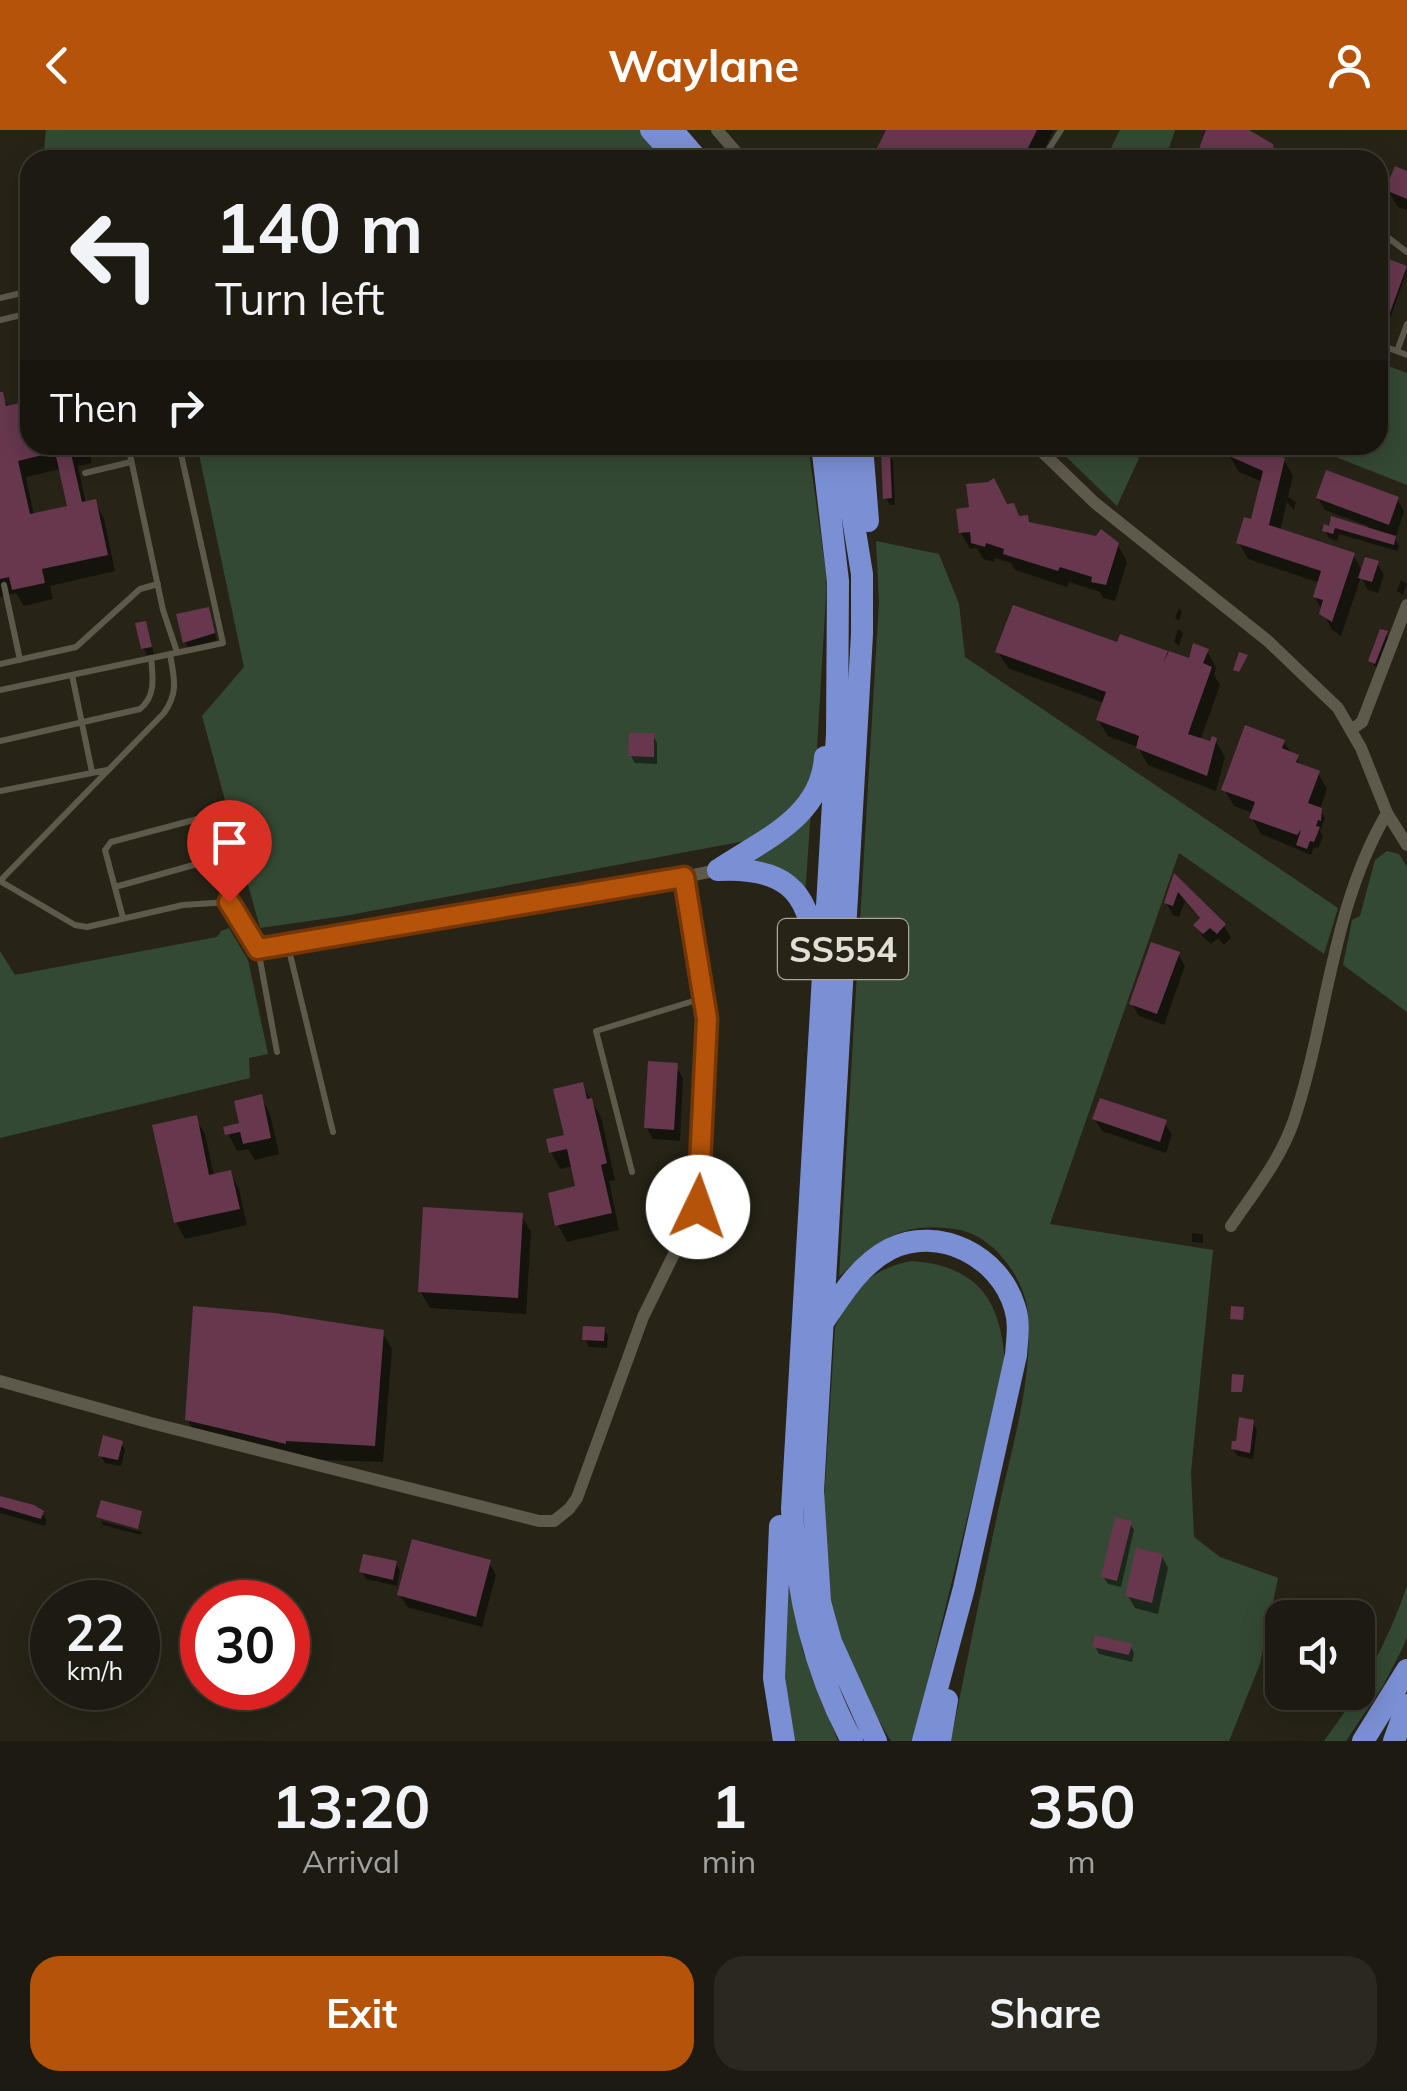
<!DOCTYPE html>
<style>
:root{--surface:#1d1b11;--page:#2a281f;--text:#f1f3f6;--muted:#a0a19f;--line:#3b3931;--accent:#b45309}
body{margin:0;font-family:Mulish,sans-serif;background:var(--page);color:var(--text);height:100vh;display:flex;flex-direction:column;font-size:38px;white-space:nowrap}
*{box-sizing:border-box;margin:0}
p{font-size:32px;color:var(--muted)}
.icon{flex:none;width:55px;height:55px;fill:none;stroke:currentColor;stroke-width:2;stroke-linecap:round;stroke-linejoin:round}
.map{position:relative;height:1611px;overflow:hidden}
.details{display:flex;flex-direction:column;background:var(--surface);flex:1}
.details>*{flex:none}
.top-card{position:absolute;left:20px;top:20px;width:1368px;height:305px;border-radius:30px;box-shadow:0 5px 25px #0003,0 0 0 2px var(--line);background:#1d1b11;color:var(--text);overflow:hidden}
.controls{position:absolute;left:1265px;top:1470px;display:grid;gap:20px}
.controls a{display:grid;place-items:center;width:110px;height:110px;border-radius:20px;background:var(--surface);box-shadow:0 5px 25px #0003,0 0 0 2px var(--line);font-size:50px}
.speed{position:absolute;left:30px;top:1450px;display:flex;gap:20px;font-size:50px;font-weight:700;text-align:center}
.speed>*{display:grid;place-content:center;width:130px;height:130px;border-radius:50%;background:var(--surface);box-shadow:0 5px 25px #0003,0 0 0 2px var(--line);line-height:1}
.speed small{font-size:25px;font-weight:400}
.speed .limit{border:15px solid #d22;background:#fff;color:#111}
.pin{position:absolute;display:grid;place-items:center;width:85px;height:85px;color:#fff;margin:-102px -42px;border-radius:50% 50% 50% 0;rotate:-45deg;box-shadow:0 0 10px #0007}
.pin .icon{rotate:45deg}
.me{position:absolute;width:110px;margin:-55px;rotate:3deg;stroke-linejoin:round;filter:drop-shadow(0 0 8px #0008)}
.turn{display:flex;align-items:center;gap:35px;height:210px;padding:0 30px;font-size:45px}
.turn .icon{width:130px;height:130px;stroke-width:2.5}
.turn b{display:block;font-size:70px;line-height:85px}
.then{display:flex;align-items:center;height:95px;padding:0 30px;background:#0003;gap:20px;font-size:38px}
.eta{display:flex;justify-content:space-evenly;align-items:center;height:170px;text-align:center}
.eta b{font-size:60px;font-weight:700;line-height:70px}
.primary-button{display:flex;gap:20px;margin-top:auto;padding:20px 30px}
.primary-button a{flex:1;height:115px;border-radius:30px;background:var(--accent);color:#fff;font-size:40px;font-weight:700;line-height:115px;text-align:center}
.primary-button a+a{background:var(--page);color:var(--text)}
header{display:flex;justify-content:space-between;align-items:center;height:130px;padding:0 30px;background:var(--accent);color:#fff;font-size:45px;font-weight:700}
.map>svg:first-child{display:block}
.green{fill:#344933}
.shadow{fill:#0007;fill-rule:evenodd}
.building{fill:#67374e;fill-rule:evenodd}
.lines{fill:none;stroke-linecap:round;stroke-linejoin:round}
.lane{stroke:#5d594b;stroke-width:6}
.street{stroke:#5d594b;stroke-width:12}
.highway{stroke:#7b8fd4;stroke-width:22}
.route-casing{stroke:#753606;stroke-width:25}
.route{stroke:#b45309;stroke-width:18}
.labels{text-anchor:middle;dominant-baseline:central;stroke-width:8;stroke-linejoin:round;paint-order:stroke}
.shield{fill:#272417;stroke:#a8a69d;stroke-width:2.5}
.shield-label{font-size:35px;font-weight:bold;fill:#e0ded6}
</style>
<header><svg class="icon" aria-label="back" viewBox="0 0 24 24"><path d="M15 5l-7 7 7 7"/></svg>Waylane<svg class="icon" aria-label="person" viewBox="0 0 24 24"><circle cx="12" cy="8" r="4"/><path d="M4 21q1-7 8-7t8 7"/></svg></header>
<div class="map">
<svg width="1407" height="1611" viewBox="0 0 1407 1611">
<rect width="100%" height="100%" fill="#272417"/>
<path class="green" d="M46 0H640L668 30H43Z
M1120 0H1175L1165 30H1105Z
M1378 232 1407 243V355L1305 315H1378Z
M197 315H808L827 449 816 635 798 671 778 691 745 711 344 786 260 798 202 586 244 537Z
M1054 315H1145L1117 376Z
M876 411 939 424 959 474 965 527 1338 778 1324 824 1179 723 1050 1094 1213 1120 1191 1342 1194 1407 1220 1427 1278 1448 1260 1534 1229 1611H951C967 1531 983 1451 1000 1372 1014 1310 1033 1247 1028 1183 1025 1150 995 1107 960 1100 903 1090 879 1109 839 1147L879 471Z
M811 680 805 765 739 729Z
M1387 721 1399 724 1407 737V882L1343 835 1352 790 1360 786 1375 730Z
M229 798 248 830 268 924 249 928 250 948 0 1008V821L15 845 217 807 221 801Z
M912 1131C978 1136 1001 1170 1005 1233L913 1611H891L862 1563 831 1486 823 1385 835 1198C852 1159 870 1139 912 1131Z
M786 1442 803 1522 838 1611H793L784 1557Z
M1407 1456V1507L1403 1517 1383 1556 1346 1611H1324C1360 1563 1388 1512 1407 1456Z"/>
<path class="shadow" d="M888 0H1054L1039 30H873Z
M1407 44V80L1398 77 1388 60Z
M1378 128 1407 141 1382 211 1378 210Z
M0 265 10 278 30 273V315H88L92 333 78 336 86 374 95 372 104 389 115 441 50 456 53 469 24 476 16 463 0 467ZM61 339 70 378 34 385 26 347Z
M1233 315H1244L1284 330 1293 346 1288 367 1296 372 1294 380 1287 372 1280 401 1353 425 1363 442 1377 433 1384 445 1378 463 1368 460 1361 447 1341 506 1332 500 1315 467 1320 453 1248 429 1239 413 1253 392 1263 352 1239 342 1229 325Z
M888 323 893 331 895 375H890L886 368Z
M1318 368 1397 369 1404 381 1395 409 1399 416 1397 421 1339 404 1337 411 1329 408 1325 401 1330 399 1333 389 1367 400 1368 396 1325 380Z
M1007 376 1020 389 1027 388 1031 395 1118 415 1127 432 1115 471 1103 468 1100 462 1069 452 1067 457 1015 440 1011 433 995 428 994 432 983 429 977 418 970 419 961 403Z
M1401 450 1407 454 1403 465 1397 461Z
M1179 478 1182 482 1179 491 1175 488Z
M207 480 217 510 189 519 185 512Z
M145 493 154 524 147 525 143 518Z
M1178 499 1183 503 1179 516 1174 512Z
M1386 503 1390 511 1379 540 1370 531Z
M1122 507 1190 531 1207 521 1216 538 1214 545 1220 555 1200 611 1211 614 1215 610 1225 627 1216 661 1148 635 1138 617 1108 606 1098 590 1104 573 1008 538 998 522 1119 516Z
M653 606 657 613V634L635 633 631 626Z
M1283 612 1303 637 1318 643 1327 659 1320 680 1325 688 1320 701 1323 707 1318 718 1314 717 1311 725 1261 704 1252 688 1253 683 1234 676 1224 659Z
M1175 748 1224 796 1231 808 1224 815 1218 808 1211 814 1203 807 1196 795 1201 790 1185 771 1179 787 1173 785 1166 773Z
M1178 824 1185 836 1164 895 1139 886 1132 874Z
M676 936 683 948 680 1011 653 1009 646 997Z
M582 955 601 987 615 1050 609 1051 619 1100 567 1112 558 1095 578 1058 573 1036 560 1039 551 1022 567 1007Z
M261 967 270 984 279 1024 255 1030 248 1019 237 1021 226 999 242 995Z
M195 988 205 1004 214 1046 230 1043 239 1059 247 1095 185 1109 176 1092Z
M1095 989 1165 993 1172 1005 1166 1023 1102 1001Z
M521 1085 531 1102 526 1184 430 1178 420 1161Z
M1192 1103 1203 1104V1113L1192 1112Z
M604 1199 608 1206 607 1218 589 1217 585 1209Z
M382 1202 392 1219 383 1332 292 1329 197 1306 187 1289Z
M1253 1293 1257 1300 1253 1329 1238 1326 1233 1319Z
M121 1313 125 1320 121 1336 105 1333 100 1325Z
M0 1368 42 1383 47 1390 45 1396 0 1383Z
M101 1391 142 1402 141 1405 103 1395Z
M1130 1393 1134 1400 1121 1457 1108 1454 1103 1446Z
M1162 1426 1168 1438 1158 1484 1135 1478 1128 1466Z
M489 1433 496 1445 482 1497 407 1477 400 1465Z
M396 1434 400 1441 397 1456 366 1449 362 1442Z
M1095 1516H1130L1134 1523 1132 1532 1099 1524Z"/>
<path class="building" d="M886 0H1037L1022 30H871Z
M1206 0H1249L1273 14 1274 20 1269 25 1280 30H1195Z
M1395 36 1407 41V69L1385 60Z
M1378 125 1407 136 1380 210 1378 209Z
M0 262H3L6 276 30 271V315H82L70 319 82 372 96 369 108 425 42 439 45 453 12 460 9 447 0 449ZM55 322 67 376 30 384 18 331Z
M1230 315H1251L1285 328 1269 395 1355 423 1332 492 1319 484 1323 470 1313 467 1321 441 1236 413 1244 387 1251 389 1263 341 1227 325Z
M881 321H890L892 368 883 369Z
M1326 340 1399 367 1389 395 1316 368Z
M994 348 1007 374 1014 373 1019 386 1028 385 1029 392 1096 406 1101 399 1119 413 1106 455 1091 452 1092 447 1060 437 1058 441 1003 424 1004 419 986 413 985 417 971 413 970 402 959 403 956 379 969 377 966 354 988 352Z
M1331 386 1396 406 1394 415 1335 398 1333 404 1322 401 1324 394 1329 396Z
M1365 427 1379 431 1372 452 1358 448Z
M1013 475 1117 512 1120 504 1168 521 1163 534 1169 521 1189 528 1193 513 1209 519 1203 533 1212 537 1188 604 1210 611 1212 606 1217 608 1207 646 1136 618 1139 606 1096 590 1106 562 995 522Z
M209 477 215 503 183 513 176 484Z
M146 491 152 517 141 519 135 493Z
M1380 499 1388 501 1375 534 1368 531Z
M1239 522 1248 525 1239 542 1233 540Z
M1245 595 1285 610 1282 618 1299 625 1296 632 1320 641 1308 673 1322 678 1321 691 1318 690 1316 696 1320 697 1314 712 1310 711 1307 719 1296 715 1301 700 1297 705 1249 688 1255 672 1221 660Z
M629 603H654V627L628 626Z
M1174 743 1226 794 1217 804 1210 798 1203 804 1193 795 1200 788 1178 762 1173 776 1164 773Z
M1151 812 1180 822 1157 884 1129 874Z
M648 931 678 933 674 1000 644 998Z
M583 952 587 969 592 968 607 1033 601 1035 612 1083 555 1096 548 1063 575 1056 567 1019 549 1023 546 1009 564 1005 553 959Z
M262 964 271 1008 243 1014 240 1002 225 1005 223 997 239 993 234 971Z
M1100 968 1167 990 1160 1012 1092 989Z
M197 985 209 1045 231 1040 240 1079 174 1093 152 995Z
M423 1077 523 1083 518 1168 418 1162Z
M193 1176 275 1183 384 1200 375 1316 286 1311V1314L185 1290Z
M1231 1176 1244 1177 1243 1190 1230 1189Z
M583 1196 605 1197 604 1211 582 1210Z
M1232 1244 1244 1245 1242 1262H1231Z
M1239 1287 1254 1290 1250 1323 1231 1319 1232 1311H1236Z
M103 1305 123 1311 118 1330 98 1326Z
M0 1366 34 1375 44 1381 41 1389 0 1377Z
M101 1370 142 1381 138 1399 96 1387Z
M1115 1387 1132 1391 1117 1451 1101 1447Z
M412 1409 491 1430 476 1487 397 1465Z
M1136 1418 1163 1424 1152 1473 1125 1466Z
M363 1424 397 1431 393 1450 359 1442Z
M1095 1505 1132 1514 1129 1525 1092 1517Z"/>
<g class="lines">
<path class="lane" d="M1042 30 1061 0
M1378 100 1407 122
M0 168 30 161
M0 190 30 183
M1378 214 1407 225
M1397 221 1407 194
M128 315 163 480 177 522
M85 343 131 332
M4 455 20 530
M170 524C174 548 179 562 164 583L0 751 75 795 87 797 183 775 229 772 258 819 277 922
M0 534 76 517 140 459 158 454
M72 545 92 642
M0 560 223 513 179 315
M0 611 140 579C156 566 153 547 151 528
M0 661 107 640
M115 757 215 729 205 687 111 712 105 720 123 788
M288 816 333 1002
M632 1042 596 901 703 868"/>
<path class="street" d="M717 0 743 30
M1035 315 1095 373 1268 511 1338 578 1361 618 1387 683 1407 715
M1351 600 1362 592 1407 475
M258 819 684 747
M1231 1096C1254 1062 1281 1029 1294 990 1328 888 1331 778 1387 683
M0 1251 151 1293 539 1391H554L569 1379 577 1368 643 1187 697 1077 707 889 684 747 718 740"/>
<path class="highway" d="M651 0 678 30
M672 0 698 30
M822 315 838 451 837 604 792 1379C796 1462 813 1538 852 1611
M841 315 862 444V504L813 1361 820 1472 831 1512 876 1611
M862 315 868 391
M718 740C762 710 821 688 825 627
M718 740C780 737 810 757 814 820
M822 1194C841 1166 859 1135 890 1119 939 1095 1000 1126 1015 1178 1020 1194 1017 1209 1016 1225L964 1458 923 1611
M780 1396 774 1548 784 1611
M940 1611 947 1570
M1363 1611 1407 1540
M1394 1611 1407 1575"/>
</g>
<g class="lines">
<defs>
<path id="route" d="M229 772 258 819 684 747 707 889 698 1077"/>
</defs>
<use href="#route" class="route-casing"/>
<use href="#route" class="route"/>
</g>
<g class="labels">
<rect class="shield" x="778" y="789" width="130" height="60" rx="8"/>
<g class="shield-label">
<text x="843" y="819">SS554</text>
</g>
</g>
</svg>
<div class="controls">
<a><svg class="icon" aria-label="sound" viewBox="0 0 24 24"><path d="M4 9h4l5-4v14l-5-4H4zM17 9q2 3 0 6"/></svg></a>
</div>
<div class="speed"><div>22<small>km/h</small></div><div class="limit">30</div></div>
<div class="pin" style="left:229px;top:772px;background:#d93025"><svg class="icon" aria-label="arrive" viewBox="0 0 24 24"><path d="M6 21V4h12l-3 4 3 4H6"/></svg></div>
<svg class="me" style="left:698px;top:1077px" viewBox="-20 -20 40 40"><circle r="19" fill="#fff"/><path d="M0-13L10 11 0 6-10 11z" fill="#b45309"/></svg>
<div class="top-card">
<div class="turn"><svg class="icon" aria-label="left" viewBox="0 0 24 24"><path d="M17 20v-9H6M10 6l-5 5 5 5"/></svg><div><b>140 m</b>Turn left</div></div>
<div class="then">Then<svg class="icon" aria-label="right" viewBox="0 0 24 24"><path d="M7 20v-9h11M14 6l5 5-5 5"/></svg></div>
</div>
</div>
<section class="details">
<div class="eta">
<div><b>13:20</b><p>Arrival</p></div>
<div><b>1</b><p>min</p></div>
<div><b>350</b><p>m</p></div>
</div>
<div class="primary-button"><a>Exit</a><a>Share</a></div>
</section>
